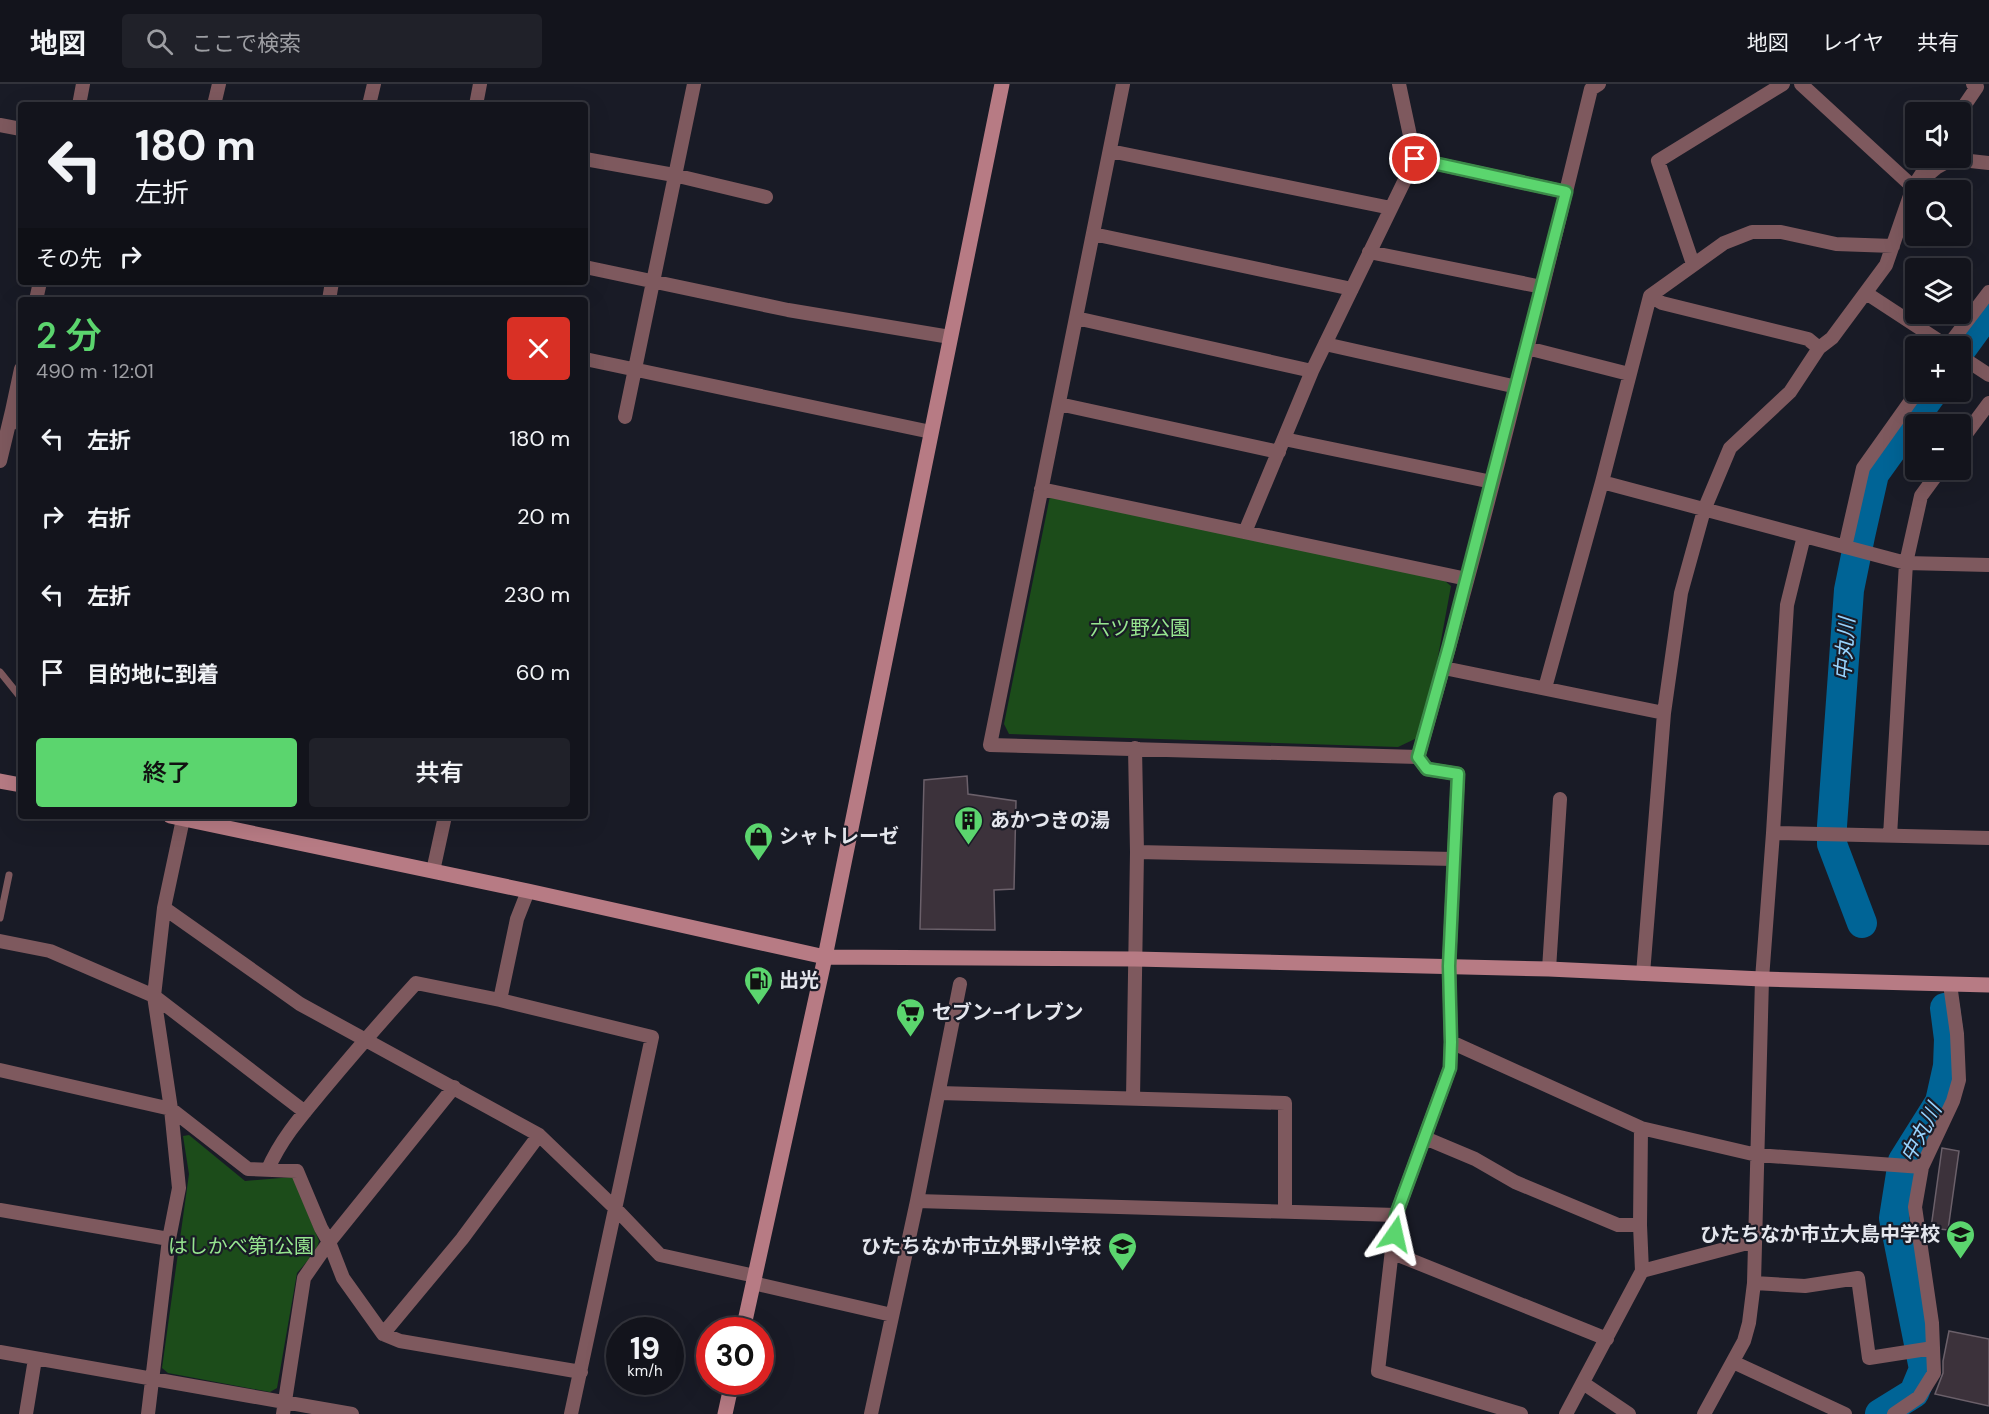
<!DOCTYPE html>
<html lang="ja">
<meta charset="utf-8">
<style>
:root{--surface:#13141c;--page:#202129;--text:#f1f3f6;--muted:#9d9ea3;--line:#32333b;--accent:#5bd56e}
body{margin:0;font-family:"DM Sans","Noto Sans JP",sans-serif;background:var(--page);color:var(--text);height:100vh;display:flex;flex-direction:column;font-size:22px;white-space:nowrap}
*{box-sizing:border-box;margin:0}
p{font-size:20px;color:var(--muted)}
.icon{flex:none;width:33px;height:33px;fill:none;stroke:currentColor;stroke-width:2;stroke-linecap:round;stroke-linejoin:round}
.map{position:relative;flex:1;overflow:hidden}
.panel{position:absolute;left:18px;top:213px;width:570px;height:522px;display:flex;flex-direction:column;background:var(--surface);border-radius:6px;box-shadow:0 6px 24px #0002,0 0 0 2px var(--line)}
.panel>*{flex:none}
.guide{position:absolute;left:18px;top:18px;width:570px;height:183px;border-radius:6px;box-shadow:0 6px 24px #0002,0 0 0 2px var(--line);background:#13141c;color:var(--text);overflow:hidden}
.buttons{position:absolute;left:1905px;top:18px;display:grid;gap:12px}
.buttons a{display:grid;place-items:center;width:66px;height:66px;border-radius:6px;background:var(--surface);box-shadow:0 6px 24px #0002,0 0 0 2px var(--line);font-size:30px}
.speed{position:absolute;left:606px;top:1233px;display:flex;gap:12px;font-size:30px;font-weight:700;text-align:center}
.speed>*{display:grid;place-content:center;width:78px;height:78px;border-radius:50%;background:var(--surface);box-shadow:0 6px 24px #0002,0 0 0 2px var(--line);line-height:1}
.speed small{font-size:15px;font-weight:400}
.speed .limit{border:9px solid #d22;background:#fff;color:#111}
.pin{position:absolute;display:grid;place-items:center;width:51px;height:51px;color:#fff;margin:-26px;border:3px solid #fff;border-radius:50%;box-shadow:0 2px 6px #0007}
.me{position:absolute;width:66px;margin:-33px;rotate:11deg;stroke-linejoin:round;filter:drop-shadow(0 0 4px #0008)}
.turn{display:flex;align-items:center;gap:21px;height:126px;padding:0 18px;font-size:27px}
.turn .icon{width:78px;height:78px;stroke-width:2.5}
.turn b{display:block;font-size:42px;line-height:51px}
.then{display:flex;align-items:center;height:57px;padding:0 18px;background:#0003;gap:12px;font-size:22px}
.round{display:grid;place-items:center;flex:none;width:63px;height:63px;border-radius:6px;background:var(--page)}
.head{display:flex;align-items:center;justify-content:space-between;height:102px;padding:0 18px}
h1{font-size:36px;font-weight:600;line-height:45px;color:var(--accent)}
.button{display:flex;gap:12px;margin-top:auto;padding:12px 18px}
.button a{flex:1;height:69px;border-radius:6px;background:var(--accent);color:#111;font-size:24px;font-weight:600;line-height:69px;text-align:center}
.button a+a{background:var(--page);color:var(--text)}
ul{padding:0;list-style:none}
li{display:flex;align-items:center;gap:18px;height:78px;padding:0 18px}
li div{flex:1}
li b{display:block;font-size:22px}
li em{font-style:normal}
header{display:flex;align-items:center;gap:36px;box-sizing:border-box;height:84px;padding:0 30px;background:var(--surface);border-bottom:2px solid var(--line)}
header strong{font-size:28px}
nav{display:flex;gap:33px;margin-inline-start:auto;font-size:21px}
.search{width:420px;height:54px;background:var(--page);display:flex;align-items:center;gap:15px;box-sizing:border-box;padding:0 21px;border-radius:6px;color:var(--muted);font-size:22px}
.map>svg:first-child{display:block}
.green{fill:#1c4c1a}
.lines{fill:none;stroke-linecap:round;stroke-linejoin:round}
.river{stroke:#006496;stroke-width:30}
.building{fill:#3c323b;stroke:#6b606a;stroke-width:1.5}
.lane{stroke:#7e595e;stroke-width:7}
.street{stroke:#7e595e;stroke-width:14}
.secondary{stroke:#b77b84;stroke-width:15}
.route-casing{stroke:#3b8a48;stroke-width:15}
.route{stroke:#5bd56e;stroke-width:10}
.labels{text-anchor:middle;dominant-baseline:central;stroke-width:4.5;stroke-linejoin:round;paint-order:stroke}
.park-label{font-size:20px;fill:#96e58f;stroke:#191b26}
.poi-label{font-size:20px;font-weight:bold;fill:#e4e6ed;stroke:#191b26;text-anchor:start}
.water-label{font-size:21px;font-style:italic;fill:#98d3fd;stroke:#191b26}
</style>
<header>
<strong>地図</strong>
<div class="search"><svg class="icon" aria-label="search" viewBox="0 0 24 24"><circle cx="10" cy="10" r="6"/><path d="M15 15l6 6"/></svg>ここで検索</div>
<nav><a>地図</a><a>レイヤ</a><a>共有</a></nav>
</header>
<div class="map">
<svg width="1989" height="1330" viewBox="0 0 1989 1330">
<rect width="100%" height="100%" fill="#191b26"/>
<path class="green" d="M1050 412 1439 492 1451 502 1437 578 1417 654 1398 663 1009 650 1004 640Z
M189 1051 245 1097 293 1093 319 1157 316 1167 297 1189 277 1304 270 1308 168 1289 162 1284 189 1090 183 1052Z"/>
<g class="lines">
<path class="river" d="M1960 267 1989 227
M1862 839 1832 760V742L1849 506 1860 452 1874 390 1933 308
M1880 1330 1914 1309 1924 1285 1894 1134 1903 1077 1940 1018 1948 982 1949 955 1945 924"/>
</g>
<path class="building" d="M967 692 968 710 1016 717 1014 805 994 806 995 846 920 845 924 696Z
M1942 1064 1959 1067 1948 1146 1931 1144Z
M1949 1247 1989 1255V1322L1935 1310 1943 1289V1277Z"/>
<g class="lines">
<path class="lane" d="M0 588 21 614
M0 834 9 791"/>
<path class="street" d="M1123 0 990 661 1418 673
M1801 0 1913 103 1932 74
M79 21 83 0
M214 21 219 0
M369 21 374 0
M476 21 480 0
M1960 28 1977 3 1973 0
M0 41 21 45
M1110 67 1391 124
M585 75 674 91 766 113
M1415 75 1566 108
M1093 150 1352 205
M1369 168 1542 203
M1693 180 1658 77 1783 0
M585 183 788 226 950 253
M1866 209 1947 262
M1650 212 1662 219 1808 255 1819 264
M36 216 40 198
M329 216 332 198
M1076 234 1312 287
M1325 260 1517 303
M1948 262 1989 208
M1527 264 1629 290
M1960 272 1989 291
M585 275 931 348
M21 285 12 327 21 341
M1059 320 1279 368
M625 333 694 0
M1284 355 1492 398
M1960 358 1989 319
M0 377 12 327
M1602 398 1906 479 1989 481
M1041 405 1467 495
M1245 448 1312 287 1415 75 1399 0
M1845 463 1863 384 1917 308
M1444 584 1664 629
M1545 604 1602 398 1650 212 1724 159 1752 148H1781L1836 160 1893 162
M1418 673 1427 685 1458 690 1449 882 1451 958 1450 984 1396 1131 1378 1287 1521 1330
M1418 673C1482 452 1537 228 1591 5L1599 0
M1773 749 1989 754
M1890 752 1906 479 1921 412 1940 386
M1137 768 1454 775
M433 787 445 732
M164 824 300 920 539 1051 615 1124 660 1171 755 1192
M0 857 50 867 154 912 305 1028
M1549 885 1560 715
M1643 890 1664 629 1681 509 1704 426 1730 364 1790 308 1819 264 1832 254 1886 181 1913 103 1936 84 1952 75 1989 79
M500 916 652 953 571 1330
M1451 958 1641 1044 1757 1071 1922 1083
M0 986 171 1025 248 1085 297 1087 321 1144 329 1158 343 1194 383 1250 400 1257 581 1288
M939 1009 1285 1019V1127
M1133 1015 1137 768 1135 664
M1425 1054 1475 1075 1515 1098 1618 1141H1640
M268 1085C281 1055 302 1031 322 1007 353 970 384 934 416 899L500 916 517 835 528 807
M917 1117 1396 1131
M0 1126 169 1155
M1393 1169 1607 1255
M1642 1187 1755 1157
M753 1199 892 1231
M1754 1199 1805 1202 1858 1194 1869 1274 1933 1264
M383 1250 462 1155 539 1051
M0 1268 352 1330
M1733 1278 1845 1330
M1583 1299 1629 1330
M26 1330 35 1275
M148 1330 169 1155 179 1104 171 1025 154 912 164 824 183 735
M283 1330 304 1194 329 1158 454 1003
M871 1330 917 1117 960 900
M1566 1330 1642 1187 1640 1141 1641 1044
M1704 1330 1744 1257 1749 1239 1754 1199 1762 895 1773 749 1787 521 1804 452
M1894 1330 1919 1313 1934 1289 1932 1239 1915 1123 1922 1083 1953 1017 1959 996 1957 950 1950 900"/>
<path class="secondary" d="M0 697 21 701
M170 732 528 807 825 873 1135 875 1549 885 1762 895 1989 901
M743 1246 825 873 1002 0
M725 1330 732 1298"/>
</g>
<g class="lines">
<defs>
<path id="route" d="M1395 1150 1396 1131 1450 984 1451 958 1449 882 1458 690 1427 685 1418 673 1449 562 1566 108 1415 75"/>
</defs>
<use href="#route" class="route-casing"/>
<use href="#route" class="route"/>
</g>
<defs>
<symbol id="building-pin" viewBox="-11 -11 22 30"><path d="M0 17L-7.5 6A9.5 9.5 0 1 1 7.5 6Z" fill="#5bd56e" stroke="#191b26"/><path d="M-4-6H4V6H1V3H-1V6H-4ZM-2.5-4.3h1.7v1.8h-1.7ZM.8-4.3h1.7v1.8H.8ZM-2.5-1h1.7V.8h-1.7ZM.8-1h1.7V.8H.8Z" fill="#111"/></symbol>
<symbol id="shop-pin" viewBox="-11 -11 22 30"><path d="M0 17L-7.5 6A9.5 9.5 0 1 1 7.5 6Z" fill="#5bd56e" stroke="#191b26"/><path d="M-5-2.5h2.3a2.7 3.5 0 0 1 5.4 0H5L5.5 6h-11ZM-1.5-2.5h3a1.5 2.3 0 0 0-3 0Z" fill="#111"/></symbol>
<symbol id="fuel-pin" viewBox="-11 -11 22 30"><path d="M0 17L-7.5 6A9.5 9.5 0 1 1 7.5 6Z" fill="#5bd56e" stroke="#191b26"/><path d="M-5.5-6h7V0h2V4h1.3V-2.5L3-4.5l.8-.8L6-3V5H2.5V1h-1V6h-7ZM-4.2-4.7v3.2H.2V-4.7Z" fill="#111"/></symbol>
<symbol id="supermarket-pin" viewBox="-11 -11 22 30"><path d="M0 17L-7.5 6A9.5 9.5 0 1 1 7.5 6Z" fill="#5bd56e" stroke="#191b26"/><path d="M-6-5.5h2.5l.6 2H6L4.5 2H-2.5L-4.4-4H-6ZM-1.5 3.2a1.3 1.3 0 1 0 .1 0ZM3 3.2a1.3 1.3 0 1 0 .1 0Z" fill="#111"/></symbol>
<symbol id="school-pin" viewBox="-11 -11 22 30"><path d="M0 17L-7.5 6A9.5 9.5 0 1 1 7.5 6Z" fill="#5bd56e" stroke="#191b26"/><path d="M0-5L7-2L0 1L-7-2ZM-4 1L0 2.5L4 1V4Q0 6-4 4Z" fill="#111"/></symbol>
</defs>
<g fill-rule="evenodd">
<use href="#building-pin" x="952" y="720" width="33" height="45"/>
<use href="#shop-pin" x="742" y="736" width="33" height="45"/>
<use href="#fuel-pin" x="742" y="880" width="33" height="45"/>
<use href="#supermarket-pin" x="894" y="912" width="33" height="45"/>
<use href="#school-pin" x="1944" y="1134" width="33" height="45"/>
<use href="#school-pin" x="1106" y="1146" width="33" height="45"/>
</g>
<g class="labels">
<g class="park-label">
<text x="1140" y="544">六ツ野公園</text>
<text x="241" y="1162">はしかべ第1公園</text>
</g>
<g class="poi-label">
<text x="990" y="736">あかつきの湯</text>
<text x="779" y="752">シャトレーゼ</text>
<text x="779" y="896">出光</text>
<text x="932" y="928">セブン-イレブン</text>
<text x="1940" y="1150" text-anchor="end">ひたちなか市立大島中学校</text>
<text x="1101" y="1162" text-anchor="end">ひたちなか市立外野小学校</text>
</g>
<g class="water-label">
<text transform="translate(1845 565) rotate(-86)">中丸川</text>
<text transform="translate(1921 1049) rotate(-62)">中丸川</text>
</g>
</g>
</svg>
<div class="buttons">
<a><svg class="icon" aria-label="sound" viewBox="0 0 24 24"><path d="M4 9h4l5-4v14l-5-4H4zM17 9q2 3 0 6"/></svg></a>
<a><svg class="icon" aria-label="search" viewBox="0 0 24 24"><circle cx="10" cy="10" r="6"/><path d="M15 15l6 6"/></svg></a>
<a><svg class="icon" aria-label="layers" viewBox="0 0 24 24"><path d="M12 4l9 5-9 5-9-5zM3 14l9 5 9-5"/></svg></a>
<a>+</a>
<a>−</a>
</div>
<div class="speed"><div>19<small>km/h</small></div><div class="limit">30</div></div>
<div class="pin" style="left:1415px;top:75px;background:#d93025"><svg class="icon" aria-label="arrive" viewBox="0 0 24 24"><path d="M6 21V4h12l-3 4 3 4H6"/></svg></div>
<svg class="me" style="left:1395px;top:1150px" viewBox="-20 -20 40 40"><path d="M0-17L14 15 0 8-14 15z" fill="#5bd56e" stroke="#fff" stroke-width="4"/></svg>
<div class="guide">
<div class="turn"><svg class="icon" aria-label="left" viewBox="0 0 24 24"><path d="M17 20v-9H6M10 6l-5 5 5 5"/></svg><div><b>180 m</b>左折</div></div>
<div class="then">その先<svg class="icon" aria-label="right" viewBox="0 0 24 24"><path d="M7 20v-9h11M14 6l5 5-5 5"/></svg></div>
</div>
<section class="panel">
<div class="head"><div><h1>2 分</h1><p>490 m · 12:01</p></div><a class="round" style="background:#d93025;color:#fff"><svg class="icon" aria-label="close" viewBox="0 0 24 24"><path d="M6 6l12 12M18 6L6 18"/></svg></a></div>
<ul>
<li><svg class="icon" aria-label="left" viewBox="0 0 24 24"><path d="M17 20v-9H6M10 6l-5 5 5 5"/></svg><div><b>左折</b></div><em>180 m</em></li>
<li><svg class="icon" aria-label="right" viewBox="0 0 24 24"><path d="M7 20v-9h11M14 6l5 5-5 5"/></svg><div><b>右折</b></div><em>20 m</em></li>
<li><svg class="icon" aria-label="left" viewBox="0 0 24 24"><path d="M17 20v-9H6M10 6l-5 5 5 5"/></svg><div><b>左折</b></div><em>230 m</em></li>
<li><svg class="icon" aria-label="arrive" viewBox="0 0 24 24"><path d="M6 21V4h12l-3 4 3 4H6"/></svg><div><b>目的地に到着</b></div><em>60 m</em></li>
</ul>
<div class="button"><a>終了</a><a>共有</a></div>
</section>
</div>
